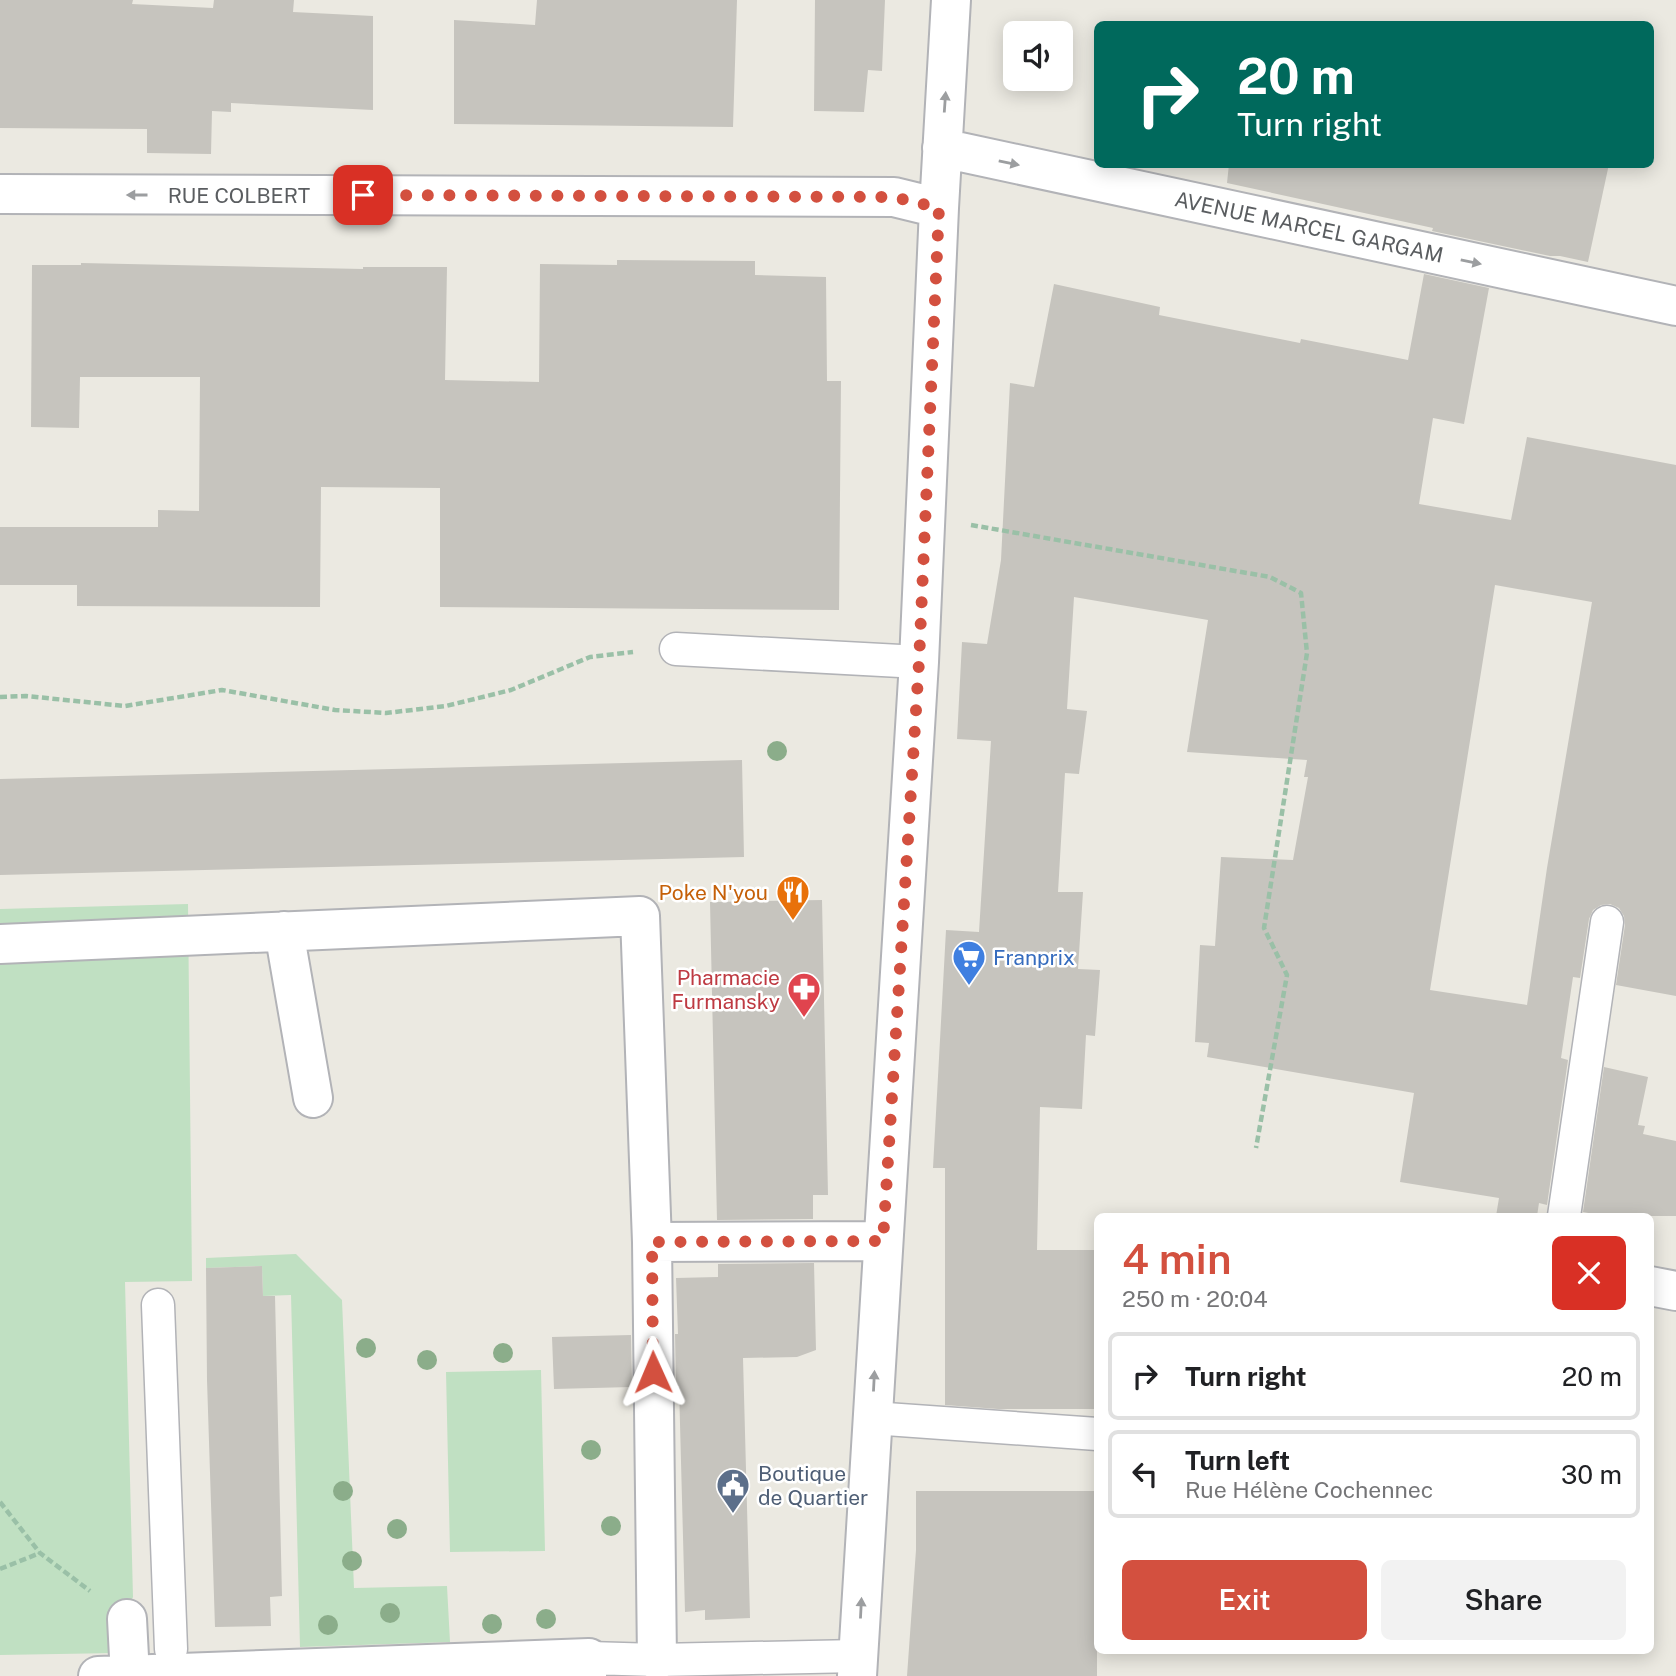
<!DOCTYPE html>
<meta charset="utf-8">
<style>
:root{--surface:#fff;--page:#f2f2f2;--text:#202124;--muted:#757577;--line:#e0e0e0;--accent:#d3503f}
body{margin:0;font-family:"Public Sans",sans-serif;background:var(--page);color:var(--text);height:100vh;display:flex;flex-direction:column;font-size:26px;white-space:nowrap}
*{box-sizing:border-box;margin:0}
p{font-size:23px;color:var(--muted)}
.icon{flex:none;width:38px;height:38px;fill:none;stroke:currentColor;stroke-width:2;stroke-linecap:round;stroke-linejoin:round}
.map{position:relative;flex:1;overflow:hidden}
.sheet{position:absolute;left:1094px;top:1213px;width:560px;height:441px;display:flex;flex-direction:column;background:var(--surface);border-radius:10px;box-shadow:0 4px 18px #0003}
.sheet>*{flex:none}
.hud{position:absolute;left:1094px;top:21px;width:560px;height:147px;border-radius:10px;box-shadow:0 4px 18px #0003;background:#00695c;color:#fff;overflow:hidden}
.buttons{position:absolute;left:1003px;top:21px;display:grid;gap:14px}
.buttons a{display:grid;place-items:center;width:70px;height:70px;border-radius:10px;background:var(--surface);box-shadow:0 4px 18px #0003;font-size:35px}
.pin{position:absolute;display:grid;place-items:center;width:60px;height:60px;color:#fff;margin:-30px;border-radius:14px;box-shadow:0 4px 10px #0006}
.me{position:absolute;width:77px;margin:-38px;rotate:359deg;stroke-linejoin:round;filter:drop-shadow(0 0 5px #0008)}
.turn{display:flex;align-items:center;gap:24px;height:147px;padding:0 28px;font-size:32px}
.turn .icon{width:91px;height:91px;stroke-width:2.5}
.turn b{display:block;font-size:49px;line-height:60px}
.round{display:grid;place-items:center;flex:none;width:74px;height:74px;border-radius:10px;background:var(--page)}
.overview{display:flex;align-items:center;justify-content:space-between;height:119px;padding:0 28px}
h1{font-size:42px;font-weight:600;line-height:52px;color:var(--accent)}
.primary-button{display:flex;gap:14px;margin-top:auto;padding:14px 28px}
.primary-button a{flex:1;height:80px;border-radius:10px;background:var(--accent);color:#fff;font-size:28px;font-weight:600;line-height:80px;text-align:center}
.primary-button a+a{background:var(--page);color:var(--text)}
ul{padding:0;list-style:none}
li{display:flex;align-items:center;gap:21px;height:88px;margin:0 14px 10px;padding:0 14px;border:4px solid var(--line);border-radius:10px}
li div{flex:1}
li b{display:block;font-size:26px}
li em{font-style:normal}
.map>svg:first-child{display:block}
.green{fill:#c0e0c2}
.building{fill:#c6c4be;fill-rule:evenodd}
.lines{fill:none;stroke-linecap:round;stroke-linejoin:round}
.service-casing{stroke:#b2b3b7;stroke-width:35}
.pedestrian-casing{stroke:#b2b3b7;stroke-width:42}
.minor-casing{stroke:#b2b3b7;stroke-width:42}
.path{stroke:#9ac0a7;stroke-width:4.5;stroke-dasharray:7 3.5;stroke-linecap:butt}
.service{stroke:#fff;stroke-width:32}
.pedestrian{stroke:#fff;stroke-width:38}
.minor{stroke:#fff;stroke-width:38}
.tree{fill:#8bad8a}
.oneway{fill:#9c9ea0}
.route{stroke:#d3503f;stroke-width:12;stroke-dasharray:0 21.6}
.labels{text-anchor:middle;dominant-baseline:central;stroke-width:5;stroke-linejoin:round;paint-order:stroke}
.street-label{font-size:21px;fill:#5a5d60;stroke:#fff}
.food-label{font-size:21px;fill:#c56008;stroke:#fff;text-anchor:end}
.shop-label{font-size:21px;fill:#366cbe;stroke:#fff;text-anchor:start}
.health-label{font-size:21px;fill:#be3a42;stroke:#fff;text-anchor:end}
.service-label{font-size:21px;fill:#4e5e75;stroke:#fff;text-anchor:start}
</style>
<div class="map">
<svg width="1676" height="1676" viewBox="0 0 1676 1676">
<rect width="100%" height="100%" fill="#ebe9e1"/>
<path class="green" d="M188 904 192 1281 125 1282 133 1597 115 1636 117 1653 0 1655V909Z
M296 1254 342 1300 354 1588 447 1586 450 1642 300 1647 291 1295 263 1296 262 1266 206 1268V1258Z
M541 1370 545 1551 450 1552 446 1372Z"/>
<path class="building" d="M0 0H133L132 4 213 8 214 0H294L293 12 373 16V110L231 103V112L212 111 211 154 147 153V129L0 128Z
M537 0H737L733 127 454 124V20L535 25Z
M815 0H885L882 71 868 70 864 112 814 111Z
M1229 164H1609L1588 262 1560 256H1550L1432 231 1433 228 1227 183Z
M617 260 755 261V275L826 277 827 381H841L839 610 440 607V488L321 487 320 607 77 606V585H0V527H158V510L199 511 200 377H80L79 428 31 427 32 265H81V263L363 269V267H447L445 380 539 382 540 264 617 265Z
M1424 274 1489 288 1464 424 1433 418 1419 504 1511 520 1527 437 1676 465V996L1616 985 1625 925 1624 916 1619 908 1610 904 1601 905 1593 910 1589 919 1580 978 1573 977 1561 1058 1568 1060 1547 1205 1539 1203 1537 1216H1496L1499 1198 1400 1182 1414 1093 1207 1057 1209 1043 1195 1042 1200 945 1215 946 1221 857 1293 860 1308 777H1304L1307 760 1187 752 1208 620 1074 597 1067 709 1087 711 1079 774 1065 773 1058 892H1083L1078 969 1100 970 1095 1036 1086 1035 1082 1109 1040 1107 1037 1250H1097V1409H998L945 1405V1168H933L946 930 979 932 991 741 957 739 962 642 987 644 1001 560 1010 383 1034 387 1054 284 1160 307 1159 315 1300 343 1301 339 1408 360ZM1495 585 1592 602 1547 868 1527 1005 1430 990Z
M742 760 744 857 0 875V779Z
M822 900 828 1195H813V1219L717 1220 710 902Z
M1604 1067 1648 1077 1638 1125 1645 1126 1643 1134 1676 1141V1216H1605L1583 1212Z
M814 1263 816 1350 797 1357 743 1358 750 1618 705 1620V1610L685 1612 679 1386H676L675 1334H678L676 1278 718 1277V1264Z
M262 1266 263 1296H275L282 1596 270 1597 271 1626 215 1627 207 1380 206 1268Z
M631 1335 632 1387 554 1389 552 1337Z
M916 1491H1097V1676H907L916 1550Z"/>
<g class="lines">
<defs>
<path id="service" d="M676 649 919 662
M1564 1216 1607 922
M158 1305 171 1649
M872 1418 1097 1434
M590 1676 589 1658 657 1660 858 1656"/>
<path id="pedestrian" d="M127 1619 130 1676
M98 1676 589 1658"/>
<path id="minor" d="M942 148 1676 306
M0 194 894 197 939 208
M284 931 313 1098
M0 944 640 916 652 1242 883 1241
M652 1242 657 1660
M1650 1286 1676 1291
M857 1676 919 662 939 208 951 0"/>
</defs>
<use href="#service" class="service-casing"/>
<use href="#pedestrian" class="pedestrian-casing"/>
<use href="#minor" class="minor-casing"/>
<path class="path" d="M971 525 1270 577 1301 593 1307 653 1264 928 1287 975 1256 1148
M0 697 26 696 125 706 222 690 335 710 386 713 446 706 511 690 590 657 633 652
M0 1502 40 1553 90 1591
M0 1569 40 1553"/>
<use href="#service" class="service"/>
<use href="#pedestrian" class="pedestrian"/>
<use href="#minor" class="minor"/>
</g>
<g class="tree">
<circle cx="777" cy="751" r="10"/>
<circle cx="366" cy="1348" r="10"/>
<circle cx="503" cy="1353" r="10"/>
<circle cx="427" cy="1360" r="10"/>
<circle cx="591" cy="1450" r="10"/>
<circle cx="343" cy="1491" r="10"/>
<circle cx="611" cy="1526" r="10"/>
<circle cx="397" cy="1529" r="10"/>
<circle cx="352" cy="1561" r="10"/>
<circle cx="390" cy="1613" r="10"/>
<circle cx="546" cy="1619" r="10"/>
<circle cx="492" cy="1624" r="10"/>
<circle cx="328" cy="1625" r="10"/>
</g>
<defs><path id="oneway-solid" d="M-6-.8H1V-3.2L6.5 0L1 3.2V.8H-6Z" transform="scale(1.75)"/></defs>
<g class="oneway">
<use href="#oneway-solid" transform="translate(945 102) rotate(-86)"/>
<use href="#oneway-solid" transform="translate(1009 163) rotate(12)"/>
<use href="#oneway-solid" transform="translate(137 195) rotate(-180)"/>
<use href="#oneway-solid" transform="translate(1471 262) rotate(12)"/>
<use href="#oneway-solid" transform="translate(874 1381) rotate(-87)"/>
<use href="#oneway-solid" transform="translate(861 1608) rotate(-87)"/>
</g>
<g class="lines">
<path class="route" d="M363 195 894 197 939 208 919 662 883 1241 652 1242 653 1372"/>
</g>
<defs>
<symbol id="restaurant-pin" viewBox="-11 -11 22 30"><path d="M0 17L-7.5 6A9.5 9.5 0 1 1 7.5 6Z" fill="#e8710a" stroke="#fff"/><path d="M-5-6h1v4h1v-4h1v4h1v-4h1v5L-1.5 .5V6h-2V.5L-5-1ZM5-6V6H3V1.5H1.5Q1.5-4 5-6Z" fill="#fff"/></symbol>
<symbol id="supermarket-pin" viewBox="-11 -11 22 30"><path d="M0 17L-7.5 6A9.5 9.5 0 1 1 7.5 6Z" fill="#3f7fe0" stroke="#fff"/><path d="M-6-5.5h2.5l.6 2H6L4.5 2H-2.5L-4.4-4H-6ZM-1.5 3.2a1.3 1.3 0 1 0 .1 0ZM3 3.2a1.3 1.3 0 1 0 .1 0Z" fill="#fff"/></symbol>
<symbol id="pharmacy-pin" viewBox="-11 -11 22 30"><path d="M0 17L-7.5 6A9.5 9.5 0 1 1 7.5 6Z" fill="#e0444e" stroke="#fff"/><path d="M-2-6h4v4h4v4h-4v4h-4v-4h-4v-4h4Z" fill="#fff"/></symbol>
<symbol id="civic-pin" viewBox="-11 -11 22 30"><path d="M0 17L-7.5 6A9.5 9.5 0 1 1 7.5 6Z" fill="#5c6f8a" stroke="#fff"/><path d="M-.6-6.5H3V-4.5H.6V-3L4-1V1h2V6H-6V1h2V-1L-.6-3ZM-1.2 2.5V6h2.4V2.5Z" fill="#fff"/></symbol>
</defs>
<g fill-rule="evenodd">
<use href="#restaurant-pin" x="774" y="873" width="38" height="52"/>
<use href="#supermarket-pin" x="950" y="938" width="38" height="52"/>
<use href="#pharmacy-pin" x="785" y="970" width="38" height="52"/>
<use href="#civic-pin" x="714" y="1466" width="38" height="52"/>
</g>
<g class="labels">
<g class="street-label">
<text x="239" y="195">RUE COLBERT</text>
<text transform="translate(1309 227) rotate(12)">AVENUE MARCEL GARGAM</text>
</g>
<g class="food-label">
<text x="768" y="892">Poke N'you</text>
</g>
<g class="shop-label">
<text x="993" y="957">Franprix</text>
</g>
<g class="health-label">
<text x="780" y="977">Pharmacie<tspan x="780" dy="24">Furmansky</tspan></text>
</g>
<g class="service-label">
<text x="758" y="1473">Boutique<tspan x="758" dy="24">de Quartier</tspan></text>
</g>
</g>
</svg>
<div class="buttons">
<a><svg class="icon" aria-label="sound" viewBox="0 0 24 24"><path d="M4 9h4l5-4v14l-5-4H4zM17 9q2 3 0 6"/></svg></a>
</div>
<div class="pin" style="left:363px;top:195px;background:#d93025"><svg class="icon" aria-label="arrive" viewBox="0 0 24 24"><path d="M6 21V4h12l-3 4 3 4H6"/></svg></div>
<svg class="me" style="left:653px;top:1372px" viewBox="-20 -20 40 40"><path d="M0-17L14 15 0 8-14 15z" fill="#d3503f" stroke="#fff" stroke-width="4"/></svg>
<div class="hud">
<div class="turn"><svg class="icon" aria-label="right" viewBox="0 0 24 24"><path d="M7 20v-9h11M14 6l5 5-5 5"/></svg><div><b>20 m</b>Turn right</div></div>
</div>
<section class="sheet">
<div class="overview"><div><h1>4 min</h1><p>250 m · 20:04</p></div><a class="round" style="background:#d93025;color:#fff"><svg class="icon" aria-label="close" viewBox="0 0 24 24"><path d="M6 6l12 12M18 6L6 18"/></svg></a></div>
<ul>
<li><svg class="icon" aria-label="right" viewBox="0 0 24 24"><path d="M7 20v-9h11M14 6l5 5-5 5"/></svg><div><b>Turn right</b></div><em>20 m</em></li>
<li><svg class="icon" aria-label="left" viewBox="0 0 24 24"><path d="M17 20v-9H6M10 6l-5 5 5 5"/></svg><div><b>Turn left</b><p>Rue Hélène Cochennec</p></div><em>30 m</em></li>
</ul>
<div class="primary-button"><a>Exit</a><a>Share</a></div>
</section>
</div>
